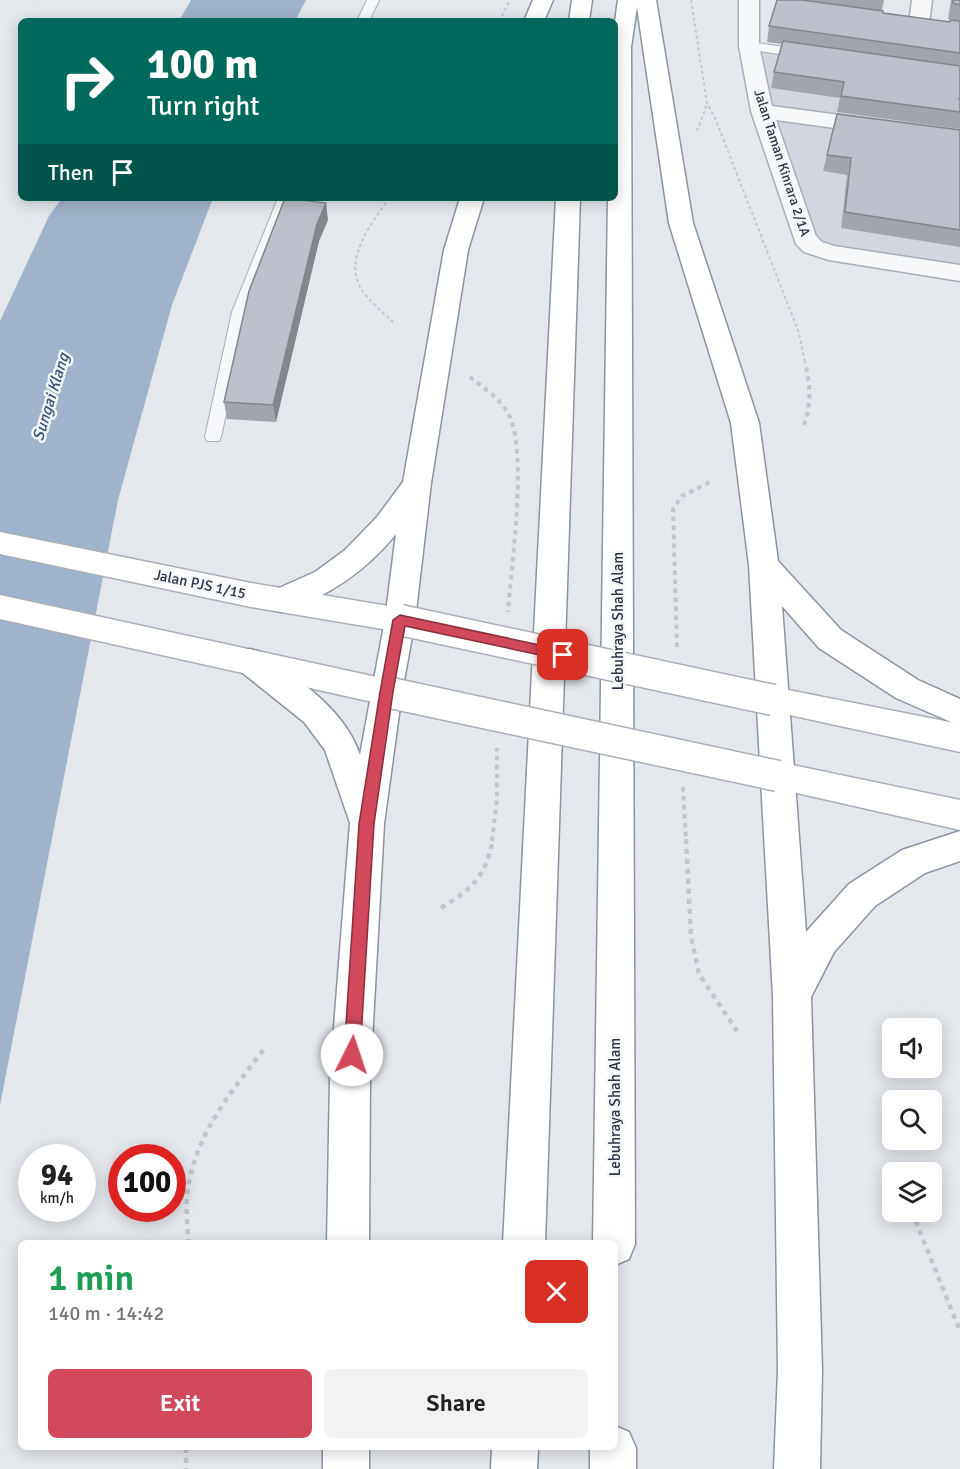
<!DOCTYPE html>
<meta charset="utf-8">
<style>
:root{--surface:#fff;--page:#f2f2f2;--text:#222;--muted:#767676;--accent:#d1495b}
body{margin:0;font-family:Signika,sans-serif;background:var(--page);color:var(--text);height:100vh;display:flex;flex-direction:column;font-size:22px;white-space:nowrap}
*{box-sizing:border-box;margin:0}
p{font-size:20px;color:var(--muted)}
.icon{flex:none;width:33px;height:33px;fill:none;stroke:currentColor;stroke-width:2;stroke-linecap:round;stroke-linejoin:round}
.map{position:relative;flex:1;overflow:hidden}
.side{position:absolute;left:18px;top:1240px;width:600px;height:210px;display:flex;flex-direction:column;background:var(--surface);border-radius:9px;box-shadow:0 3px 15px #0003}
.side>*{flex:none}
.guide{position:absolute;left:18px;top:18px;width:600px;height:183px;border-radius:9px;box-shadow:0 3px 15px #0003;background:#00695c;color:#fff;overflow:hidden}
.tools{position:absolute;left:882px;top:1018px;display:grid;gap:12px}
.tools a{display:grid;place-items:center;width:60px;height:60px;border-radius:9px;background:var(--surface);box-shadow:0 3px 15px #0003;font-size:30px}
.speed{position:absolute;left:18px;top:1144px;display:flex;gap:12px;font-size:30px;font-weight:700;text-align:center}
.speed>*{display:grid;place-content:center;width:78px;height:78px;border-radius:50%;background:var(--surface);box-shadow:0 3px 15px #0003;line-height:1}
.speed small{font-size:15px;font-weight:400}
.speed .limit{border:9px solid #d22;background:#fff;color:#111}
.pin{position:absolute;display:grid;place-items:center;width:51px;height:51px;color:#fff;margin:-26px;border-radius:12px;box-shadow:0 3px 9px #0006}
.me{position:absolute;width:66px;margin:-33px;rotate:4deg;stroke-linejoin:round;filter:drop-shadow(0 0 4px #0008)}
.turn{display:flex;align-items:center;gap:21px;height:126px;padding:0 30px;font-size:27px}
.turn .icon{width:78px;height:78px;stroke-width:2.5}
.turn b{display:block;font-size:42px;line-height:51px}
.then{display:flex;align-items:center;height:57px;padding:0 30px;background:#0003;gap:12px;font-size:22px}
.round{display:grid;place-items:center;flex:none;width:63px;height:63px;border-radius:9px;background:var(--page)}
.summary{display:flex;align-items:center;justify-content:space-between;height:102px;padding:0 30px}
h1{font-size:36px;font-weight:600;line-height:45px;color:#1e9e55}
.button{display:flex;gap:12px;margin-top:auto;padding:12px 30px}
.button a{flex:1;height:69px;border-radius:9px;background:var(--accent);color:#fff;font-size:24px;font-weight:600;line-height:69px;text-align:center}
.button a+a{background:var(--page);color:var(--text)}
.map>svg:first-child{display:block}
.built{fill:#d2d6de}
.water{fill:#9fb4cc}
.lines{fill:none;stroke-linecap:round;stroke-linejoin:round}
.lane-casing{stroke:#a9aeb7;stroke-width:2}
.street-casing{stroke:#a9aeb7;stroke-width:3}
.secondary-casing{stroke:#a9aeb7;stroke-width:3}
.highway-casing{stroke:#8b94a3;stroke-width:3}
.path-far2{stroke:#c2c5cb;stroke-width:2;stroke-dasharray:3 3;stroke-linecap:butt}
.path-far1{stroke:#c2c5cb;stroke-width:4;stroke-dasharray:4.5 4.5;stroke-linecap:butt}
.path{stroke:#c2c5cb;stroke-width:4.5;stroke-dasharray:5 5;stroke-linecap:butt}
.lane{fill:#f7f8fa;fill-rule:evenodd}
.street{fill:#f7f8fa;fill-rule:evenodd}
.secondary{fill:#fff;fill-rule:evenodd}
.highway{fill:#fff;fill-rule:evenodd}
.secondary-bridge-casing{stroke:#a9aeb7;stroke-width:33;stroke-linecap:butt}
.secondary-bridge{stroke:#fff;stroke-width:30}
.wall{fill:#a1a5ae}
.shaded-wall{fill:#83868d}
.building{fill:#bbc0ca;stroke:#83868d;stroke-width:1.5}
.route{fill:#d1495b;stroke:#882f3b;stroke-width:1.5}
.labels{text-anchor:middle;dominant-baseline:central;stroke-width:5;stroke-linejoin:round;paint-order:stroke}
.far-street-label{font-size:14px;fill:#2b3445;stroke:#f4f6f9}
.street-label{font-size:15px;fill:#2b3445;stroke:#f4f6f9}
.water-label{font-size:16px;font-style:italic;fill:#34527a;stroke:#f4f6f9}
</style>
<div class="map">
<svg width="960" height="1469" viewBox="0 0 960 1469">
<rect width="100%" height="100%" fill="#e4e7ec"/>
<path class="built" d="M757 50 960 79V268L832 247 820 243 814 237 773 118Z"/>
<path class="water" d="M191 0H306L295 21H179Z
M62 198H213L172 305 118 500 0 1105V321L49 216Z"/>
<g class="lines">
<defs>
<path id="lane" d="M367 0H379L369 21H357Z
M749 42 806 50 812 54 806 58 745 49 743 46Z
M278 198H292L248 312 221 437 219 441H207L205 437 232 312Z"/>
<path id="street" d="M739 0H759V46L772 106 960 131V145L776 120 816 236 822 242 834 246 960 265V281L829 260 804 252 796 244 751 111 739 46Z
M912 0H932L929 24 926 28 919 30 912 28 909 24Z"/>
<path id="secondary" d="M0 532 251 583 400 608 411 612 415 620 411 628 400 632 251 607 0 554Z
M0 595 386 679 397 683 402 692 397 701 386 705 0 619Z
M773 687 960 724V752L762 709 757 700 762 691Z
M778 762 960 800V830L766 786 761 776 766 766Z"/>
<path id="highway" d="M533 0H553L544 21H524Z
M572 0H592L589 21H569Z
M618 0H656L693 223 759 423 778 561 841 630 918 680 960 699V726L896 698 819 648 782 606 806 932 849 884 902 850 960 831V861L925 873 875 906 834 952 811 997 822 1370 820 1469H774L778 1370 773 996 749 565 731 423 669 223 637 7 631 47 635 1244 629 1259 615 1265V1244H593L608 198H615V21Z
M460 198H484L468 250 431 483 415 620 402 692 384 824 370 1078 369 1244H327L330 1078 350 823 325 750 304 722 239 670 234 661 239 652 250 649 261 652C299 681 344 708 360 755L385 620 396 534C365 572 328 597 281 612L270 608 266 600 270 592 315 572 345 550 377 517 403 482 444 250Z
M556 198H580L545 1244H503Z
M615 1426 629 1432 636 1448V1469H590V1448H615Z
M323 1448H369V1469H323Z
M492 1448H538L537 1469H491Z"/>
</defs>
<use href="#lane" class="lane-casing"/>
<use href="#street" class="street-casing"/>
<use href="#secondary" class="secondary-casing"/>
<use href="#highway" class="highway-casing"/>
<path class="path-far2" d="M691 0 707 103 715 118 799 333 805 363
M499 21 510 0
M697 131 707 104
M389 198C372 223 342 259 362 290 370 302 383 313 394 323"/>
<path class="path-far1" d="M470 377C484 388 501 399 509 415 528 454 511 566 508 612
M804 425C812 403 810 384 805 362
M677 647 673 509 682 496 712 481
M683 787 686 841
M492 841 497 798V748"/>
<path class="path" d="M686 839 691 936 699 974 737 1031
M441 908C473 888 485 878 493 839
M912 1212 960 1331
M188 1244C188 1226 185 1207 188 1188 196 1134 232 1090 265 1048
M186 1448V1469"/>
<use href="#lane" class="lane"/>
<use href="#street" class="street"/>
<use href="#secondary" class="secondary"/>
<use href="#highway" class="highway"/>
<defs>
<path id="secondary-bridge" d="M400 620 773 700
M386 692 778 776"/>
</defs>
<use href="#secondary-bridge" class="secondary-bridge-casing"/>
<use href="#secondary-bridge" class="secondary-bridge"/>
</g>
<path class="wall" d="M777 0H884L882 10 883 13 950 22 952 20 948 19 951 0H960V129L837 112 840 98 771 88 774 72 782 44 767 42 769 26Z
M837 114 960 130V247L841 228 847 175 823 171Z
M328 220 319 241 276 422 227 419 224 402Z"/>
<path class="shaded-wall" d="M326 203 328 220 319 241 276 422 273 405 317 224Z"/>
<path class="building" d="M777 0H802L883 11V13L950 22V20L960 21V53L769 26Z
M953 0H960V5L953 3Z
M783 41 960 66V99H959L960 100V112L841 96 844 82 774 72Z
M837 114 960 130V230L845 212 851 158 827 155Z
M285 198 326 203 317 224 273 405 224 402 249 291Z"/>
<path class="route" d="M400 615 563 650 570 655 563 660 405 626 393 692 374 824 360 1055 357 1060 352 1062 346 1060 344 1055 359 824 380 692 393 620Z"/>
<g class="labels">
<g class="far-street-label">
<text transform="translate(782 163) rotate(72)">Jalan Taman Kinrara 2/1A</text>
</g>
<g class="street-label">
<text transform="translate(200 584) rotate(12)">Jalan PJS 1/15</text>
<text transform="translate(618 621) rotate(-90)">Lebuhraya Shah Alam</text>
<text transform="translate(615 1107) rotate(-90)">Lebuhraya Shah Alam</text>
</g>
<g class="water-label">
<text transform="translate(51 397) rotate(-73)">Sungai Klang</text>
</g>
</g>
</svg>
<div class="tools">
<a><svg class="icon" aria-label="sound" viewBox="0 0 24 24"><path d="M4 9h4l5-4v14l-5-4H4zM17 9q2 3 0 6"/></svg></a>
<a><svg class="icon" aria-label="search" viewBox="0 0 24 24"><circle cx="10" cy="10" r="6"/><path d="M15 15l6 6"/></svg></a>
<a><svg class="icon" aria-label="layers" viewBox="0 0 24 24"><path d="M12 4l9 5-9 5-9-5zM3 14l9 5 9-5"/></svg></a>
</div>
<div class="speed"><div>94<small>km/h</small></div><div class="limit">100</div></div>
<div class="pin" style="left:563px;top:655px;background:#d93025"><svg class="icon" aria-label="arrive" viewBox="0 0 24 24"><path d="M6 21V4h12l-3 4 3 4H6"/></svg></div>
<svg class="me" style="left:352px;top:1055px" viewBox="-20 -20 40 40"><circle r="19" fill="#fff"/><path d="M0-13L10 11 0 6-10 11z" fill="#d1495b"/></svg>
<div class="guide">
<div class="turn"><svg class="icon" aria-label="right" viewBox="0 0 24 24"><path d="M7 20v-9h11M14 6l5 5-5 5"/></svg><div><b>100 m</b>Turn right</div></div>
<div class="then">Then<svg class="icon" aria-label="arrive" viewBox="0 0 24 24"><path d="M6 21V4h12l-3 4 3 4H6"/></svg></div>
</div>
<section class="side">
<div class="summary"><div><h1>1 min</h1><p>140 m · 14:42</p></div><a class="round" style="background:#d93025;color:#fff"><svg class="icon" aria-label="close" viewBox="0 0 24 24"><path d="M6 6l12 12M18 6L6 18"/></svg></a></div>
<div class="button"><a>Exit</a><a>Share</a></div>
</section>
</div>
